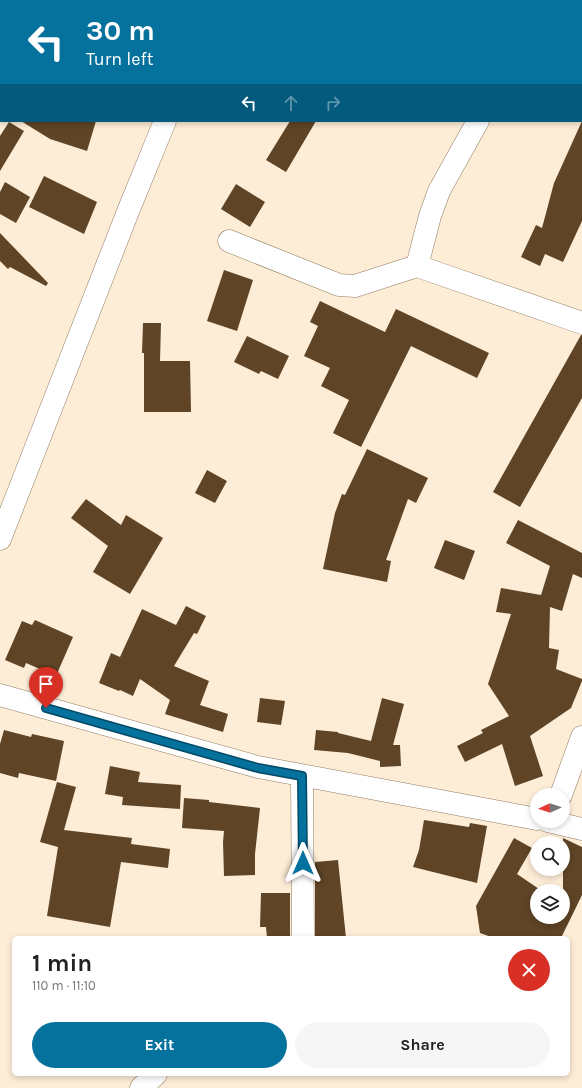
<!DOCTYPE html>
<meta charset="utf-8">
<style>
:root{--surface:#fff;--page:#f6f6f6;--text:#222;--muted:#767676;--accent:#05719d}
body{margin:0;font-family:Karla,sans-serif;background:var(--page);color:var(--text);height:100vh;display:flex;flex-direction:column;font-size:15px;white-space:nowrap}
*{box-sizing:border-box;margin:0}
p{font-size:13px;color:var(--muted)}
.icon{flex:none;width:22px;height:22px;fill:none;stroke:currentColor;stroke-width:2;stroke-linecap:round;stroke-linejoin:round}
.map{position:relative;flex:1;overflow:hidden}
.panel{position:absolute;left:12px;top:936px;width:558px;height:140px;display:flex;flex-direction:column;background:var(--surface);border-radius:6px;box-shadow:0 2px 6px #0003}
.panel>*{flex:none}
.guide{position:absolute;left:0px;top:0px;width:582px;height:122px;box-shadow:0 2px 6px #0003;background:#05719d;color:#fff;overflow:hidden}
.needle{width:26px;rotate:267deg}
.controls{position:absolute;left:530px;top:788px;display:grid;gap:8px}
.controls a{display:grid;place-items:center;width:40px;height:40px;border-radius:50%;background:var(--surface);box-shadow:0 2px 6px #0003;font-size:20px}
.pin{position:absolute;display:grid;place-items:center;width:34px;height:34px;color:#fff;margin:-41px -17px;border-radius:50% 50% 50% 0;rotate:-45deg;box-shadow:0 0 4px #0007}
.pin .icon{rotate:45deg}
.me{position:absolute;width:44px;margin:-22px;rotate:0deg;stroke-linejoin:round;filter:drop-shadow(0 0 3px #0008)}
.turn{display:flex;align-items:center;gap:14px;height:84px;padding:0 20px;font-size:18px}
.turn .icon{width:52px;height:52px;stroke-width:2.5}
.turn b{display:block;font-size:28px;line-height:34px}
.lanes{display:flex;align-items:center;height:38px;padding:0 20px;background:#0003;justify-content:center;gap:20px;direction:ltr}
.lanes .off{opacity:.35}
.round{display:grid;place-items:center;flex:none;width:42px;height:42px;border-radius:21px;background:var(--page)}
.headline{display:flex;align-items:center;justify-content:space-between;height:68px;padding:0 20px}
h1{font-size:24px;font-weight:700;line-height:30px}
.action{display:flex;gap:8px;margin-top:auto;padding:8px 20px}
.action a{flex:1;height:46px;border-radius:24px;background:var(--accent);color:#fff;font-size:16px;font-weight:700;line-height:46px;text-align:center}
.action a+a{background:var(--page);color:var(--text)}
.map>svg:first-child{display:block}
.building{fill:#5f4426}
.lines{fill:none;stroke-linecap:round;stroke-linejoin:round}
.minor-casing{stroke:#907d64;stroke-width:23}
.minor{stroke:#fff;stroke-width:22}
.route-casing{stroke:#034966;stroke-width:10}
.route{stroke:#05719d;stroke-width:7}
</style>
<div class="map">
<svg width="582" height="1088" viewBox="0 0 582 1088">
<rect width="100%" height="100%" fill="#fdecd6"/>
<path class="building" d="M21 121H96L87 151 50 139Z
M290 121H316L286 172 266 160Z
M582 121V221L563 262 545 254 540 266 521 257 536 225 542 228 554 183Z
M9 122 24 131 0 171V136Z
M44 176 97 202 84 234 29 207Z
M5 182 30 197 16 223 0 214V192Z
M236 184 265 202 250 227 221 209Z
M0 233 48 283 46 286 10 267 8 269 0 261Z
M224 270 253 280 237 331 207 321Z
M320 301 385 332 396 309 489 353 477 378 411 346 361 447 333 433 349 400 321 386 330 368 304 356 318 326 310 322Z
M143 323H161L160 361H190L191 412H144V353H142Z
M581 335H582V398L520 507 493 492Z
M247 336 289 356 278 379 261 371 259 374 234 362Z
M367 449 428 478 416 503 408 499 386 560 391 561 387 582 323 569 335 513 342 494 345 495Z
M207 470 227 481 215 503 195 493Z
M86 499 121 525 126 515 163 538 130 594 93 572 108 546 71 518Z
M518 520 582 553V578L573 574 562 611 550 607 549 648 559 650 556 669 582 679V681L571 708 530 736 543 776 515 786 502 744 465 762 457 746 483 733 481 730 509 716 488 684 511 614 496 612 501 588 541 595 550 566 506 543Z
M445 540 475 551 464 580 434 568Z
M186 606 206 616 197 634 194 633 174 666 209 681 200 705 228 714 223 732 165 714 170 700 140 679 133 696 120 690 119 691 99 683 111 653 120 657 142 609 176 625Z
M35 620 73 637 56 676 26 663 24 668 5 660 22 621 32 625Z
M260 698 285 701 281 725 257 722Z
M382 698 404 704 393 745H400L401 766 380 767V761L348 753 314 750 316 730 338 732V733L371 741Z
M4 730 31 737 32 734 64 741 56 781 19 773 18 778 0 773V744Z
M110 766 140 772 138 782 181 785 180 809 122 805 123 797 105 794Z
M57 782 76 787 64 830 132 838 131 844 170 849 168 868 121 862 110 927 47 916 58 847 40 842Z
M184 798 209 800V802L260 808 255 854V875L224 876 223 842 224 831 182 828Z
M424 820 469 827 470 823 487 826 477 883 413 867 419 850Z
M514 838 532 848 517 874 542 891H537V917H563V838L582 847V895L561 938H494L480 933 476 906Z
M338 860 346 938H315V862Z
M261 893H290V938H267L266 927H260Z"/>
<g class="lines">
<defs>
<path id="minor" d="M213 1V0
M545 1 546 0
M229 241 339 285 355 286 417 266 582 323
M417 266 430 216 439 191 478 121
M0 539 129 209 165 121
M0 695 258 767 537 819
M302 776 303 938
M561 795 582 737
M548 821 582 829
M141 1088 156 1074"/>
</defs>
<use href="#minor" class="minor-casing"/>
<use href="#minor" class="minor"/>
</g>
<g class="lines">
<defs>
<path id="route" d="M46 708 258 768 302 776 303 863"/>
</defs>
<use href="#route" class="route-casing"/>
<use href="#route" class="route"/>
</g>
</svg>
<div class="controls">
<a><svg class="needle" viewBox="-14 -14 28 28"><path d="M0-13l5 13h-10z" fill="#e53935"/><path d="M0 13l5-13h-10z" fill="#767676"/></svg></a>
<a><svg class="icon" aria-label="search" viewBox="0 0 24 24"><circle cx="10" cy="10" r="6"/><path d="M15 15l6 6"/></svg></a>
<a><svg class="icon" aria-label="layers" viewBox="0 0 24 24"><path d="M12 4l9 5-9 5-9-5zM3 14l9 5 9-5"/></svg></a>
</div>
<div class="pin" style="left:46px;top:708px;background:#d93025"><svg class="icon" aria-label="arrive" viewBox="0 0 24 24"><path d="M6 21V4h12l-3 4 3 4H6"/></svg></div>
<svg class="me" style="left:303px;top:863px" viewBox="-20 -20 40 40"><path d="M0-17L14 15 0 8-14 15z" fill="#05719d" stroke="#fff" stroke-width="4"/></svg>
<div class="guide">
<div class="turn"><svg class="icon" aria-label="left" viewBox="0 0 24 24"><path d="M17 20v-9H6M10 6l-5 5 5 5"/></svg><div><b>30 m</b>Turn left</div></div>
<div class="lanes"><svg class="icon" aria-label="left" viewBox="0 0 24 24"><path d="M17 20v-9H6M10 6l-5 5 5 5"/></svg><svg class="icon off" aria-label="ahead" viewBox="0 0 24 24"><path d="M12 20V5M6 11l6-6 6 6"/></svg><svg class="icon off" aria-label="right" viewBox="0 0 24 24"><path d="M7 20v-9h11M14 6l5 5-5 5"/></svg></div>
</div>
<section class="panel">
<div class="headline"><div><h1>1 min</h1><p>110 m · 11:10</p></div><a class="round" style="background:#d93025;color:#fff"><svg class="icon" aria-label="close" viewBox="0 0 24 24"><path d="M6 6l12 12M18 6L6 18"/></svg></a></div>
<div class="action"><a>Exit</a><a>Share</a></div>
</section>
</div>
